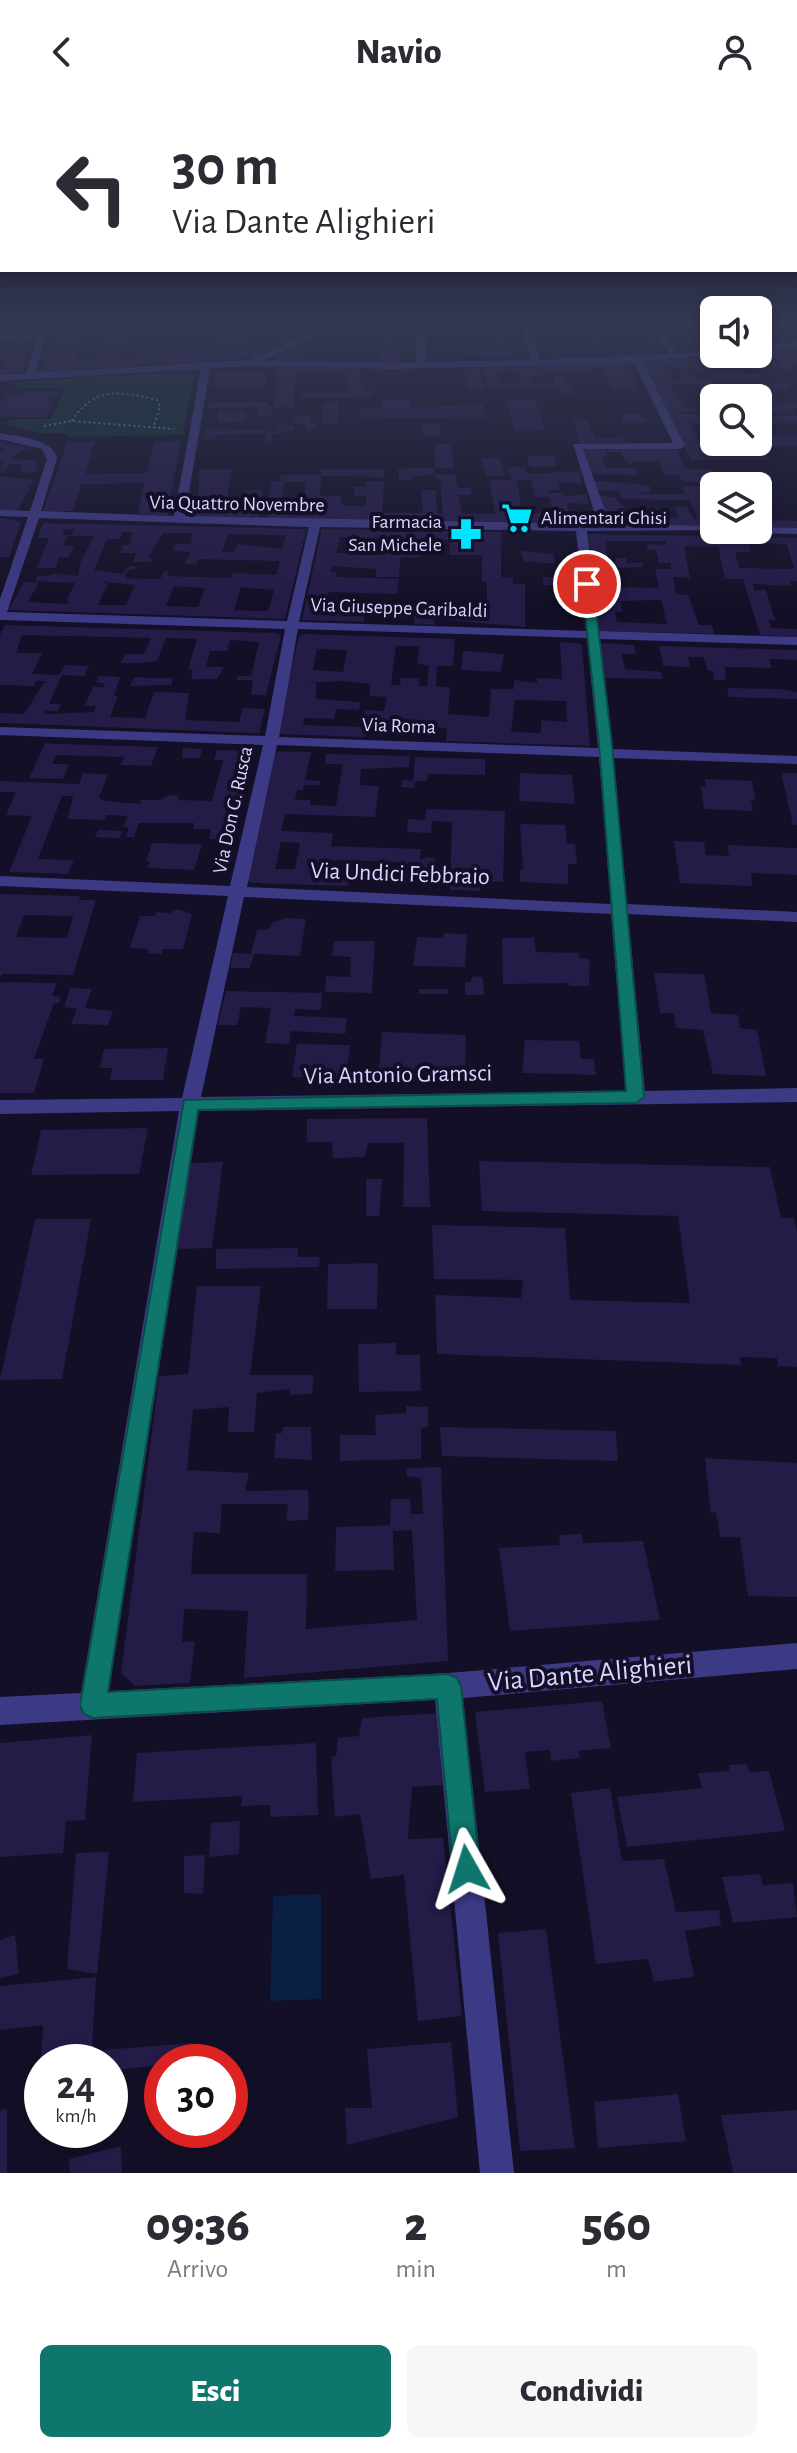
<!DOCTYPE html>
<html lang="it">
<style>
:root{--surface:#fff;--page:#f7f7f7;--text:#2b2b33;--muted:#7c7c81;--accent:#0f766e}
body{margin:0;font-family:"Alegreya Sans",sans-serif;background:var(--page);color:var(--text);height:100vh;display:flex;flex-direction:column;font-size:30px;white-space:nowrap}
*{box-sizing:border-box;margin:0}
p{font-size:26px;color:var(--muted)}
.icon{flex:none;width:44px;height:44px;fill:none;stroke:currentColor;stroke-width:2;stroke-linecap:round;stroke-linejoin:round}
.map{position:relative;height:2069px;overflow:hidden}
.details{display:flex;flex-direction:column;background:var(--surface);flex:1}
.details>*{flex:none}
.banner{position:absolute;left:0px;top:0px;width:798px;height:168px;box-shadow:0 4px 12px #0003;background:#fff;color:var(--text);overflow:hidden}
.buttons{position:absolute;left:700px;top:192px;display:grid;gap:16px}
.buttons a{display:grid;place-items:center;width:72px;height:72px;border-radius:12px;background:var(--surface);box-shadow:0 4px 12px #0003;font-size:40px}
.speed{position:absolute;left:24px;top:1940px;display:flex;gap:16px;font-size:40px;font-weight:700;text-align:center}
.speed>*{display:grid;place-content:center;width:104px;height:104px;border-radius:50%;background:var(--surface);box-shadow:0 4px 12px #0003;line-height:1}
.speed small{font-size:20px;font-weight:400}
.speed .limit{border:12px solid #d22;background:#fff;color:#111}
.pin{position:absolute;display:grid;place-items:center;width:68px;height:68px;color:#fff;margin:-34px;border:4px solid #fff;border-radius:50%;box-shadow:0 2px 8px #0007}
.me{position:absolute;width:88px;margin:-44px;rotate:354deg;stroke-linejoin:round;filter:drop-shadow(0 0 6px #0008)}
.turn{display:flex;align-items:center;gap:28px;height:168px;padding:0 40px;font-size:36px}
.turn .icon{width:104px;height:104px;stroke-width:2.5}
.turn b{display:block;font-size:56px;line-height:68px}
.eta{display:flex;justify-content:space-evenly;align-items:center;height:136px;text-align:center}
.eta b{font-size:48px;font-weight:800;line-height:56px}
.primary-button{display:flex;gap:16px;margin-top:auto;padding:16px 40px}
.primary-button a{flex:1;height:92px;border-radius:12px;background:var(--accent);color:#fff;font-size:32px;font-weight:800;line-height:92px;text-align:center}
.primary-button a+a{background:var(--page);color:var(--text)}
header{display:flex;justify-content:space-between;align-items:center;height:104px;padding:0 40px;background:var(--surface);font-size:36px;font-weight:800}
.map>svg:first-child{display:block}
.green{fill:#12302f}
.water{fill:#0a1f44}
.building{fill:#241b47;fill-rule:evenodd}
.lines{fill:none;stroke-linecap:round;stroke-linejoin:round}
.path{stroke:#2fb8b0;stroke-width:2;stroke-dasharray:2 3;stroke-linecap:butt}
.minor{fill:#3d3a85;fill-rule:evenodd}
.route{fill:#0f766e;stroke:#0a4d48;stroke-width:2}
.labels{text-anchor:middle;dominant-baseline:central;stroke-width:8;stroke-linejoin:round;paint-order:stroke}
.far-street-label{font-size:20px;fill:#d9d4ff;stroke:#130f26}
.far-poi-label{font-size:20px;fill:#d9d4ff;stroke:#130f26;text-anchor:start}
.street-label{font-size:24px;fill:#d9d4ff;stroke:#130f26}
.near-street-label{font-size:28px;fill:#d9d4ff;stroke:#130f26}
</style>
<header><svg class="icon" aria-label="back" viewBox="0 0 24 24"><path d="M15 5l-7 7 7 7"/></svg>Navio<svg class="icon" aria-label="person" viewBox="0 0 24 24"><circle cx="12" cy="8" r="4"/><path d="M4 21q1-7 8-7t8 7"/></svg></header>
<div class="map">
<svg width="797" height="2069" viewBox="0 0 797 2069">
<rect width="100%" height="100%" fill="#130f26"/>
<path class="green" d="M175 268 194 271 183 331 67 333 66 330 38 329 5 320 12 315H51L65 284H14V278Z"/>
<path class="water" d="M321 1790V1895L270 1897 273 1792Z"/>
<path class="building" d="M161 215H209L205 224 182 237 166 235 161 240H209L212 234H236L219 233 229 215 274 216 275 223H241L239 227 280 226 281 222 292 221 283 230 292 232 308 225 295 224 310 221 308 215H321L326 224 255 253 41 268 56 219 137 218 135 226 81 227 80 231H83L74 257 97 256 103 235H99L101 230 136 232 124 240 119 250 124 256H131L157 233 159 227H169L172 218 160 219ZM250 232 271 231 278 232 276 237 267 239 271 240 259 247 249 248ZM209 240H224L226 249 188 252 190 244H209ZM157 244 180 245 143 256Z
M365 215H382L378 217 387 219 325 241 380 239 383 231 371 229 375 227 391 229 400 222V215H410V228L402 230H406L401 237H395L393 242 400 256 380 259 379 246 305 243 293 254 359 256 360 260 271 259 280 249 311 236 318 237Z
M425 215 477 216 480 231H470V228H427Z
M532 215H546L547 219 575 220 576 223H597L591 221 588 215H598L600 219 643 215 663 245 651 244 643 235 629 232 626 227H617L621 238H601L602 242H594L592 238H582L581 235H539L536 227H565L563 223H534Z
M714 215V223H677L672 216Z
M758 215H783L797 229 773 230Z
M39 216 33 229H0V217Z
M486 216H512L517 233H506L511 252 453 250 452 244H446L445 237 498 241 496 231H489Z
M683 232H714V240L688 241Z
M27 233 22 268 0 271V266L7 263 1 261 4 253 0 254V234Z
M797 245V261L793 256 789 257 794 265 745 266 739 257 711 258 717 267H743L745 270H760L764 275 709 273 705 267H695L692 263 660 262 673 277H682L679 270H694L697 276H711L721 293H704L698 282H703L701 279 671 280 683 304H696L698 308H681L682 310H706L710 319H689L699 337 721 339 725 344 701 342 705 350H741L737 342 758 338V331H797V342L752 343 763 346 768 356H691L643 258 748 250 757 261 780 260 773 250H758V247Z
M628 259 638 287 611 284 605 264H591L589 268 540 269 541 273 529 274 531 280H555L553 271H563L566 279H571L576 290H560L558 284 490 285 482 261ZM518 265 522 279 500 281 496 266Z
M463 261H478L484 285H469Z
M278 264H359V277H363V285H371L372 293 300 294V289H348V269H295L293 303H274Z
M216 269H266L265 282 213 283Z
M787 280 789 284H769L778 299H797V304H794L796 309H758V305H768L753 281Z
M24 287H59L56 293H48L46 297H54L46 313H0V297H4L7 290H23Z
M535 295 545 327H515L506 296Z
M382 296H410L411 304 482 300 486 313 361 315 360 305H383Z
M268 298V303L272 302 271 312H259L257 303 208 304 209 299Z
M323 299H338V319L323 320Z
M218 307H246L245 318 217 319Z
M620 310H644L649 319H624Z
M293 311H311V320H315V324L307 328 306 320H297Z
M758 312H797V319H758Z
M574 315H587L595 334H616L615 330H622L626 339 580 340Z
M421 320H439L442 331H423Z
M276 321H294V326L272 331 271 338H265L266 330 215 331 214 335H204L206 324 276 327Z
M154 337H181L167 411 138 410 144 379 81 380 73 407H43L67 338H94L85 370 147 369Z
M0 338 28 344 10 354 38 357 35 369 20 368 23 361 10 360 0 370 3 358H0V349L7 345 0 344Z
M435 340H451L454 364H435Z
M587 345H605L608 352H602L606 364H636L639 371 591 370 583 346Z
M608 345H676L686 365H712L716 372H747L753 382 682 377 679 371H664L659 358 633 357 634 361H631L624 357 621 348H608Z
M527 352H554L557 362 530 363Z
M481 354H500L505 372H486Z
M508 363H525L527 370 579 367 582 379H558L560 386H548V389H564L565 392 587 390 589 400 567 399 570 409 593 410 594 419 266 415 271 378H280L281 371H321L320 392H341V400L345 402H366V392H354V383H366V378H384L382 409H423L421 386H436L437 410H443L440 375H436V370L457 371 455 379H458V384H471L472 391H458L463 410H495L489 376H511ZM517 376H531L535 393H549L553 408 514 411 512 402H521ZM284 378H306L303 407H280Z
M411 364H434L435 371 412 372V376H399L398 365Z
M199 365H232L227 393 211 395H227V400H210L209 407 244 405 247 386H262L259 413 197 414 191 410 195 393H198Z
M321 365H384V373L321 372Z
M0 372 34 376 17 408H0Z
M595 377 649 381 651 388 634 390H685L682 382H702L714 405V422L608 420 599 392 615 393 629 408 668 410 670 414H678L676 403H687L694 415H698L690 396 622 395 619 387H596Z
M758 392 772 416 797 417V424L758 423Z
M0 414 21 418 9 453H0Z
M43 419 301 425 306 426 285 515 8 506 24 478H39L28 498 68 500 69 495H67L75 479 35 477 37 472 53 471 54 469 78 472 81 457 94 432H71L75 425H65L62 431H68L63 441 74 442 69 453H59L56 464H37L49 434H38ZM123 428H133L130 441H123L120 449H136L133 458H151L153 454 149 453 163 429H192L191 440H176L173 447 191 448 184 460H196L198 455 280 457 276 471 234 469 230 474 167 472 169 468 164 467 160 475 125 474 128 466H134L137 462H129L122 470 94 466 107 435H119ZM228 430 272 431H286L282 445 238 440 234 448H222ZM99 477 135 481 126 501H98L108 480ZM174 482 205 484 198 503 166 502ZM241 483 274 486 268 507 234 506Z
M322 425 501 428V473L513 474V480H525V523L435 515 434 521 414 520 415 514H396L398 501 482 504V511H487V478H482V451H449L450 436 435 435 422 434 420 454 401 453 399 473H376V465L332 462 331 468H337L336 473 399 475 397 490 328 488 324 508 365 510 364 518 302 516ZM340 433 386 434 385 450 336 449Z
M588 430 797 434V477H789L791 482 753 480 754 486H766L775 516H768L772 524 797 525V533L760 531 743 475H725L718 443 684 442 690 474 673 473 676 490 688 491 699 521H712L714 530 598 527ZM605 437H666L667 441 647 440 648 446H656L659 459H671V465H655L659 484 611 483 609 464 643 463 642 459H627L626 454H615L616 458H608ZM749 439 787 440 794 465 739 464 735 448H751ZM661 496 667 520 617 518 615 508H622L620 497Z
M520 447 554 450 555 460 524 457Z
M543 473 574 474 575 482 543 481Z
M5 521 276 529 281 532 266 591H251L253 576H237V572H251L259 538 230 536 227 547H210L206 563H224L217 575H191L193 566 188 565 197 535 166 534 157 557 141 559H121L125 550H144L151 534 22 531 16 549H42L32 570 59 571 65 561 89 562 84 572 62 571 49 600H61L58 607H45L44 610 94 608 96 602H84L93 583H104L105 580 96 578 98 572 120 573 114 592H118L110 613 145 614 154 588 189 589 185 616 239 618 243 604 265 605 259 629 0 619V609L24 610 45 577H36L34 582 0 581V531Z
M305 530 455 535 453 562H437L436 583H450L448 610 489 613 491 585H514V576L537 579V574L562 575 560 538 577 539 582 541 590 642 446 637 447 624 384 622 383 617 364 616 365 606 384 607 387 593 370 592V580L342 577 307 579H316V595L361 598 359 606 336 605 334 615 304 614 303 621 366 623 365 633 276 630 299 532ZM396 542H419L417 559 429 562 427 582H419L420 574H401L400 581H391ZM317 545 347 546 343 568 313 566ZM515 596 566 597 567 618 541 616V629L511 628Z
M604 539 634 541 636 550H622L625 565 661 568 663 575 603 574 599 542Z
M659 542 797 546V556L769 555 772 564 725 563 726 576H714L713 567H708L703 553H688L690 563 663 562Z
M468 547 504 550 501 568 461 566 463 548Z
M134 573 156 574H173L171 581 130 582Z
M727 584 779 585 797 588V595L729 593Z
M45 639 61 640 158 643 151 662 120 661 124 653 56 651 52 660H69L63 675 29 674Z
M183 644 202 645 200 654H182Z
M217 646 248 647 254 650 234 736 209 735 211 725H194V719H139L134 733H126L129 723H123L128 712 107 711 105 716 68 715 73 692H62L38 755 74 756 68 770 9 768 32 712 6 711 16 688H0V677L79 680 83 669 108 670 99 694 106 697 140 700 141 696H160L170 691 179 692 178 696 212 697 223 656H214Z
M276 647 311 648 305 676 320 677V681H304L303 686H297L295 696H311L310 701 336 702 343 660H325L326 650 410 652 409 663 361 665 360 681 379 682 375 713 285 710 281 727 333 729 331 742 421 745 420 756 426 753 435 754 437 780 402 779 404 758 328 756 327 764 351 765 348 782 252 779 246 775ZM281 738 300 739 295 765H275Z
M415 653 485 655V671L428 670 427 677H415L414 684 401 683 403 676 413 677Z
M520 669 572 671 575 700 519 697Z
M781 669H797V721H793Z
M705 675 752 677 755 696H751L753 707 704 705 701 683H706Z
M426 705 505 707 503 778 480 777V787L450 786 452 718 432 717 431 729 407 728 408 715 425 716Z
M520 720 565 721 567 739 575 740 577 760H568V780L520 778V766H523Z
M98 726 122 727 120 734 95 733Z
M674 737 704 738 706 751 729 752 727 741 797 744V771L751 769 752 782 680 779Z
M152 739 202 740 194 766 147 764 150 757H146Z
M0 790 80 792 79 796H96L73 871 2 870 0 875ZM24 811 73 812 67 834 16 833Z
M178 805 192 810 183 845H163L162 850 148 849 149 845 130 844 140 812H155L156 808 170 809Z
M285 814 306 815 300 852 254 850 250 864H230L233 849 251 850 257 826 269 825 272 819Z
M444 829 467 830 465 863 413 862 417 833 443 834Z
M502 834H534L536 848 579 849V854L590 855 589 882H569V879L503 880Z
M334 837H375L372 889 325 888 326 872 350 873 351 853 332 852Z
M654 869 704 870 711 909 738 911 740 924 757 926 766 972 713 970 703 926 676 924 674 909H660Z
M472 872 483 873 484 891H465V878H471Z
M0 878 57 879 52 892 60 893 59 899H54L34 955H44L34 989H0Z
M70 884 92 885 85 904 113 907 108 921 71 920 77 905 64 903Z
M419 885H448V890H419Z
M226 887 322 889 321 906 295 905 294 912 347 914 345 930 291 927 289 940 265 939 271 904 241 903 237 921H218Z
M382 928 466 931 465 967 379 964Z
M525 936 579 937 581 955H594L596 971 522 969Z
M297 940 350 941 346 975 292 973Z
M168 944 163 976H110L112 964H100L104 945Z
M427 1014 430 1103H403L404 1039H368L365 1053 333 1054 332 1038H307V1015Z
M148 1024 139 1070 31 1071 41 1026Z
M479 1057 770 1063 781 1114H794L797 1128V1263L778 1262 777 1254 740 1253 741 1261 437 1250 435 1191 521 1194 523 1176 434 1175 432 1121 565 1124 570 1196 690 1199 678 1112 482 1107Z
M223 1058 212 1144 178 1145 189 1059Z
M366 1075H382L379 1112H366Z
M35 1115H91L62 1275 0 1276Z
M298 1144V1153H320L319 1163 216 1165V1145Z
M378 1159 377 1205H327L328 1160Z
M197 1182H261L250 1271H314L312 1290 290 1291V1285L257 1289 254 1328H228L229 1303 193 1306 187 1366 249 1369 245 1387 308 1386 309 1400 308 1416 286 1417 288 1400H222L220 1429 194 1428 191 1470H307L306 1525 417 1516 412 1426 393 1427 394 1466 335 1467 336 1423 390 1421 391 1395H410L411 1410H423L421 1374 407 1372 406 1364 441 1363 448 1557 244 1574 248 1507 184 1505 182 1538 195 1537 190 1579 135 1582 121 1569 159 1272 188 1270Z
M396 1239V1251H420L421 1287 359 1288 358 1240Z
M406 1302 428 1303V1323L421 1324V1355L340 1357V1331H376L375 1311 406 1309Z
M283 1323H311L312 1356 274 1354 276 1329H282Z
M440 1323 616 1327 618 1357 442 1352Z
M705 1354 797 1359V1493L748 1492 740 1433H720L716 1408 711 1409Z
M582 1430 583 1439 643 1437 660 1516 510 1527 499 1444 560 1441 559 1431Z
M602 1597 611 1644 578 1647 580 1654 551 1657 550 1646 525 1648 530 1685 485 1688 475 1608Z
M439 1609 443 1681 412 1683 408 1735 443 1734 462 1912 418 1917 404 1771 371 1775 360 1710 335 1713 331 1653 336 1652 338 1634 359 1632 362 1614Z
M92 1631 85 1716 66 1717 63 1749 0 1753V1639Z
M316 1639 318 1711 270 1713V1701L241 1702 242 1692 133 1698 137 1649Z
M746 1660 750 1668 769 1667 785 1727 627 1743 617 1693 702 1684 698 1669 729 1667V1661Z
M610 1684 622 1757 664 1755 676 1808 719 1806 721 1821 685 1827 694 1873 654 1878 648 1855 596 1860 571 1689Z
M240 1717 239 1750 209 1753 211 1719Z
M109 1748 97 1870 67 1865 76 1749Z
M205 1751 203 1790 184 1789V1752Z
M760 1770 763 1781 793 1779 797 1813 733 1819 722 1773Z
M546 1825 575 2044 520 2047 498 1829Z
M15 1831 19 1870 0 1874V1836Z
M96 1873 92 1945 41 1956 43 1921 0 1926V1882Z
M451 1938 458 2013 347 2041 345 2004H372L367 1945Z
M193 1939V1957L110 1967V1958H104L103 1946Z
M678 1990 686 2037 598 2044 594 1998Z
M7 2005V2069H0V2006Z
M797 2006V2069H733L721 2011Z
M121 2042 122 2069H70L69 2055Z"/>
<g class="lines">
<path class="path" d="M72 317C94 282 121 287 157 296L160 303 153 324
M44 322 72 317 174 325"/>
<path class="minor" d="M43 215H51L35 269 248 256 342 215H354L262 257 416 259 417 215H425L426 258 531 256 521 215H529L540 256 669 250 647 215H655L678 250 714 246V250H718L643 258 685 342 680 345H583L610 420 714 422V426H719L587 427 599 527 797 533V541L600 535 613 645 797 652V660L613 654 627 800 797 808V818L628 810 645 987 797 984V998L199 1007 109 1587 448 1569 797 1539V1565L463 1594 514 2069H480L435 1596 0 1621V1593L81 1589 179 1007 0 1010V996L182 994 228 792 0 782V772L230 782 263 641 0 631V623L265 632 285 525 0 516V495L28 413 0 412V406L30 407 47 355 42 345 0 335V329C18 333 54 334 57 355L41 407 174 412 201 265 0 277V271L26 270 37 233 0 235V229L39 228ZM634 259 673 339 573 340 598 420 185 412 210 264 248 262 393 265ZM39 414 309 423 287 517 7 508ZM320 423 576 427 586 527 299 518ZM298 525 587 534 598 644 279 633ZM277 641 599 653 611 800 247 783ZM244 793 611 810 626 987 201 993Z
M797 238V244L758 247V241Z
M758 423 797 424V430L751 429 745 426H758Z"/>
</g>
<linearGradient id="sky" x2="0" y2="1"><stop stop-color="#0a0815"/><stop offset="0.43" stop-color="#333752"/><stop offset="1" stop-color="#333752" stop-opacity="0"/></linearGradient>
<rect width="797" height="505" fill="url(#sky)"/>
<path class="route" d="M587 476 593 480 612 641 644 993 636 999 198 1006 108 1588 448 1570 457 1574 461 1582 480 1765 476 1775 467 1779 457 1775 453 1765 437 1595 93 1614 84 1610 80 1601 184 996 626 987 599 641 582 480Z"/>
<defs>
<symbol id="supermarket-bare" viewBox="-9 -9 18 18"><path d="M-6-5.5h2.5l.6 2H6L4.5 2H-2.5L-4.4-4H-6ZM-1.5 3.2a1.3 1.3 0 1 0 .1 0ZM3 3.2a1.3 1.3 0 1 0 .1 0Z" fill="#00e5ff" stroke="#130f26" stroke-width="2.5" paint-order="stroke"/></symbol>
<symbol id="pharmacy-bare" viewBox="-9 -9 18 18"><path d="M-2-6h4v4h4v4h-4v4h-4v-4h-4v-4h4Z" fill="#00e5ff" stroke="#130f26" stroke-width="2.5" paint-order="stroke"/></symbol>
</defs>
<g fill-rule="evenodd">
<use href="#supermarket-bare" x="495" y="392" width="44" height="44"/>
<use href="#pharmacy-bare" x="444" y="408" width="44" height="44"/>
</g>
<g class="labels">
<g class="far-street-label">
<text transform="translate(237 400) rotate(1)">Via Quattro Novembre</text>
<text transform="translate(399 504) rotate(2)">Via Giuseppe Garibaldi</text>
<text transform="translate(399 622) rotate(2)">Via Roma</text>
<text transform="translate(233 706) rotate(-78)">Via Don G. Rusca</text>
</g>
<g class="far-poi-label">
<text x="541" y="414">Alimentari Ghisi</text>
<text x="442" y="418" text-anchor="end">Farmacia<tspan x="442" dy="23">San Michele</tspan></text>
</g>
<g class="street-label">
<text transform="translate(400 770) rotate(2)">Via Undici Febbraio</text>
<text transform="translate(398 971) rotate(-1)">Via Antonio Gramsci</text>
</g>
<g class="near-street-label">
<text transform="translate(590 1570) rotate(-5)">Via Dante Alighieri</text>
</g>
</g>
</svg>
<div class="buttons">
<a><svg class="icon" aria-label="sound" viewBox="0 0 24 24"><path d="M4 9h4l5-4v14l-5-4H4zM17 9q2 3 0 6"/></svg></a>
<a><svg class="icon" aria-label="search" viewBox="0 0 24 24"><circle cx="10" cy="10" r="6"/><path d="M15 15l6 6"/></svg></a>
<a><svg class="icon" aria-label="layers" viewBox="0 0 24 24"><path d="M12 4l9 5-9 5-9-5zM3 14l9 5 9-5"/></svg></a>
</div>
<div class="speed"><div>24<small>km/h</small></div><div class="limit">30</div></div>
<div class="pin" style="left:587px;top:480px;background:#d93025"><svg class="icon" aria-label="arrive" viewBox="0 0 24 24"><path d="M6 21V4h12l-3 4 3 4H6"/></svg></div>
<svg class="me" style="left:467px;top:1765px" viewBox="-20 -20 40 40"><path d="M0-17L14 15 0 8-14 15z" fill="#0f766e" stroke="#fff" stroke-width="4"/></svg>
<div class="banner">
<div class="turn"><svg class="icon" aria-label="left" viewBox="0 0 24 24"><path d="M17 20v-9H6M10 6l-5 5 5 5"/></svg><div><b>30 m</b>Via Dante Alighieri</div></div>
</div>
</div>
<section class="details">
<div class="eta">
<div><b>09:36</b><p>Arrivo</p></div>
<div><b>2</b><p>min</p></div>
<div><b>560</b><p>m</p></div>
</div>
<div class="primary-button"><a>Esci</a><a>Condividi</a></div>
</section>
